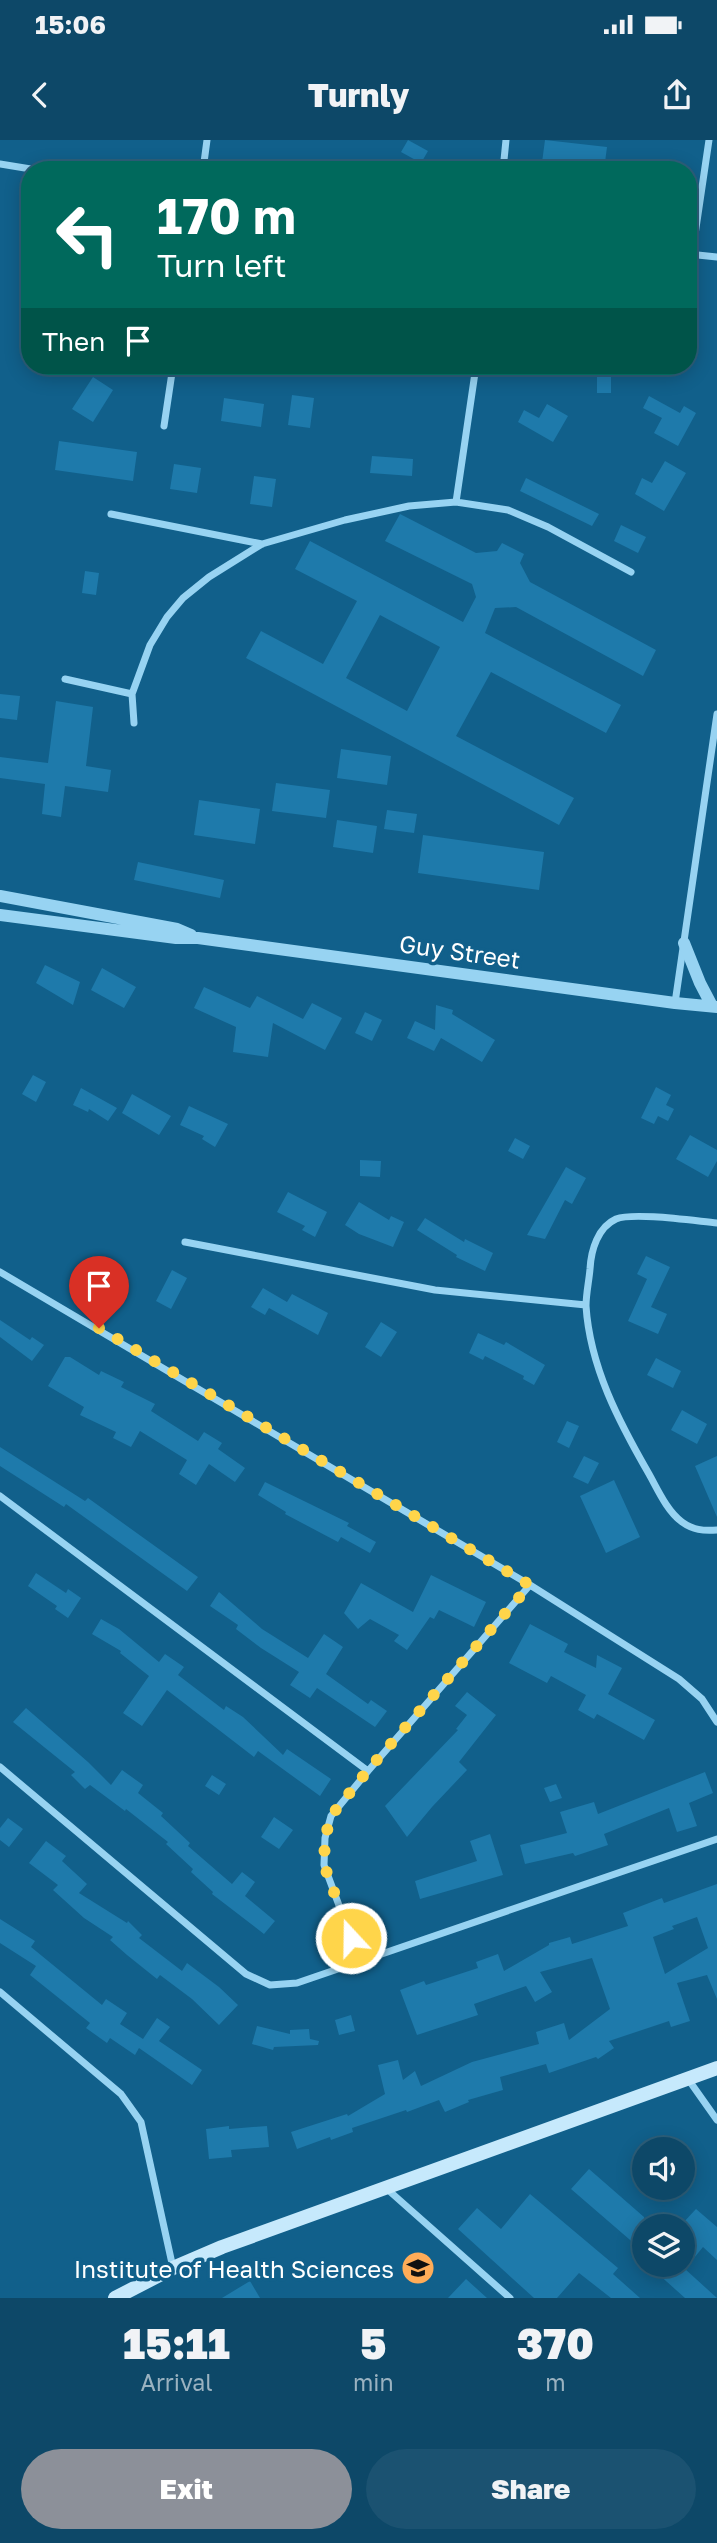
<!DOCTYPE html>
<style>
:root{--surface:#0d4868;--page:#1b5271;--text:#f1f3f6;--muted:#9ab2c0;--line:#2d607c;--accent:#8c9099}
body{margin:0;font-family:"Golos Text",sans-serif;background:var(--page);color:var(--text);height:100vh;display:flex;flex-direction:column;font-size:26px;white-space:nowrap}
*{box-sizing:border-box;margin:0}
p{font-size:23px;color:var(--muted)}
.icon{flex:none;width:38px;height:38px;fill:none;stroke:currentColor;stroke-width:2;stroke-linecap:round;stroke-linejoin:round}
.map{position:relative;height:2158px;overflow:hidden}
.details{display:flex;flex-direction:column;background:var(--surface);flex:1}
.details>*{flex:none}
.banner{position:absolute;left:21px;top:21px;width:676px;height:214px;border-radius:28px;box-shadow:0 4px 18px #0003,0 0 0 2px var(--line);background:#00695c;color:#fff;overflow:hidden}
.tools{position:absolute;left:632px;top:1997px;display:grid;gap:14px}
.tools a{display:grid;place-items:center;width:63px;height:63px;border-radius:50%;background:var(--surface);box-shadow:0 4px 18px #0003,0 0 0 2px var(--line);font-size:35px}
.pin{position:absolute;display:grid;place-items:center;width:60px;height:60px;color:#fff;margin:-72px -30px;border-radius:50% 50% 50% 0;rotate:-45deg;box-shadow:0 0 7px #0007}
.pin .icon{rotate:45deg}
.me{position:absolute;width:77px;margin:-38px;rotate:339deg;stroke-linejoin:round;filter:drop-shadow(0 0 5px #0008)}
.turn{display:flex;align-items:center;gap:24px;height:147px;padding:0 21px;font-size:32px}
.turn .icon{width:91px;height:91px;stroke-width:2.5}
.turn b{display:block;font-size:49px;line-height:60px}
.then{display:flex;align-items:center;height:66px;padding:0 21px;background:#0003;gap:14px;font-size:26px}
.eta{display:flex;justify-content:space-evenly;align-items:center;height:119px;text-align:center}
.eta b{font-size:42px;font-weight:800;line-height:49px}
.action{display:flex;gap:14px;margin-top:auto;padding:14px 21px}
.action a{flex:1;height:80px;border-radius:42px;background:var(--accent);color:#fff;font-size:28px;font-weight:800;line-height:80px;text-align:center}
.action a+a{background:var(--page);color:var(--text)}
.status{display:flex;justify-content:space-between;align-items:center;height:49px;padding:0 35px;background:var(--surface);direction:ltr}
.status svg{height:19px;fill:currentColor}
header{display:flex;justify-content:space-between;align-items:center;height:91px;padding:0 21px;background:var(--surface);font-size:32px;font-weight:800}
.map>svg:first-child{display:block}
.building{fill:#1e7aab;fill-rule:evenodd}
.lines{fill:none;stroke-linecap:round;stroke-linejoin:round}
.minor{stroke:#97d3f2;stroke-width:7}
.tertiary{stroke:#97d3f2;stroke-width:12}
.secondary{stroke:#c6e9fc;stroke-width:14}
.route{stroke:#ffd54a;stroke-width:12;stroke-dasharray:0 21.6}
.labels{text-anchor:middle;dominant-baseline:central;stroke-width:7;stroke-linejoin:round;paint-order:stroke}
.street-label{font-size:24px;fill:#fff;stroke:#11608b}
.poi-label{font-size:24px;fill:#fff;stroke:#11608b;text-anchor:end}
</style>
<div class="status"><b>15:06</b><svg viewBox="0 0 49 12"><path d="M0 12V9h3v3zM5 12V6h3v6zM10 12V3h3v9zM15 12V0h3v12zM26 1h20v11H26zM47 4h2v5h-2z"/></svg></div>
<header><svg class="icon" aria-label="back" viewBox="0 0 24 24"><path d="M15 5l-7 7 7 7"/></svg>Turnly<svg class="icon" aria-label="share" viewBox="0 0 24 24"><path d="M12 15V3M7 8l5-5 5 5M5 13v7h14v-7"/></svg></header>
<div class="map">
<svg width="717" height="2158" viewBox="0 0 717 2158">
<rect width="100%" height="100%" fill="#11608b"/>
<path class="building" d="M408 0 428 11 421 23 401 12Z
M545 0 607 7 604 30H541Z
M597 227H611V253H597Z
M93 237 113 250 93 282 72 269Z
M292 255 314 258 310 288 288 285Z
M649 256 680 273 684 266 696 273 678 306 654 293 662 278 643 268Z
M224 258 264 264 261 287 221 281Z
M547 264 568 276 553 302 518 282 524 270 539 278Z
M59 301 137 312 133 341 55 330Z
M372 316 413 319 412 336 370 333Z
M665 321 686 333 664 371 635 354 642 338 652 343Z
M174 324 201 328 197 353 170 349Z
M254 336 276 339 272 367 250 364Z
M526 338 599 374 592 386 520 351Z
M400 374 476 413 497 411 502 403 524 414 520 423 530 442 656 510 643 536 516 467 495 468 485 493 621 565 606 593 491 532 456 596 574 658 559 685 246 518 261 491 323 524 357 461 295 429 310 401 463 482 476 457 472 444 385 401ZM380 475 440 507 407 571 346 538Z
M621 385 646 397 638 413 614 401Z
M85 431 99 433 96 455 82 453Z
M0 554 20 556 17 580 0 578Z
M56 561 93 567 86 626 111 630 108 652 65 646 61 677 42 674 45 644 0 638V617L48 623Z
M341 609 391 616 387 645 337 638Z
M276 643 330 650 326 678 272 671Z
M199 660 260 669 255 704 194 695Z
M387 670 417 674 414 693 384 689Z
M337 680 377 686 373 713 333 707Z
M423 695 544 712 539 750 418 733Z
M138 722 224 740 220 758 134 740Z
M45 825 80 842 73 865 36 843Z
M102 828 136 847 124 868 91 850Z
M204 847 250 868 257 856 303 879 312 863 342 878 325 910 273 883 268 917 233 912 236 887 194 868Z
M436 865 453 870 452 874 495 900 482 922 441 898 434 911 407 898 415 881 435 890Z
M365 872 382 880 372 901 355 893Z
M33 935 46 942 36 962 22 954Z
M656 947 671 955 666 965 674 969 668 981 658 976 654 984 641 978Z
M81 948 117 968 108 981 89 969 88 972 73 965Z
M132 954 171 976 159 995 122 973Z
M189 966 228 984 215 1007 202 999 204 996 180 985Z
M690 995 717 1010V1021L708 1037 676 1019Z
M515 998 530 1006 523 1019 508 1011Z
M360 1020 381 1021 380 1037 360 1036Z
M566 1027 586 1038 572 1064 565 1060 545 1099 527 1095Z
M288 1052 327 1072 315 1097 302 1090 305 1086 277 1072Z
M359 1062 389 1080 391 1076 404 1082 393 1107 359 1094 345 1085Z
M425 1078 464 1102 465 1099 493 1113 485 1131 456 1117 457 1115 417 1090Z
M646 1116 670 1127 651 1167 667 1174 658 1194 628 1181 647 1139 637 1134Z
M172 1130 187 1138 171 1169 156 1161Z
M263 1148 287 1162 292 1154 328 1173 318 1195 269 1168 265 1175 251 1167Z
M0 1180 30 1200 32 1197 44 1205 32 1221 0 1197Z
M381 1182 397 1192 381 1217 365 1207Z
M478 1193 504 1205 506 1202 545 1225 534 1245 523 1239 524 1236 485 1216 483 1220 469 1213Z
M65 1217H70L99 1235 101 1231 124 1242 121 1247 155 1264 151 1271 198 1301 204 1292 222 1303 218 1309 245 1328 235 1342 209 1324 196 1345 179 1334 187 1320 140 1291 131 1307 113 1298 116 1292 80 1275 84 1267 48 1246Z
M656 1218 681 1231 673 1248 647 1235Z
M682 1270 707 1284 697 1304 671 1290Z
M567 1281 579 1286 569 1308 557 1302Z
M0 1307 85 1361 88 1358 198 1437 187 1451 66 1364 64 1367 0 1326Z
M584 1316 599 1323 588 1344 573 1337Z
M717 1316V1377L695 1326Z
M614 1340 640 1397 606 1413 580 1356Z
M265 1342 349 1383 347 1386 376 1402 370 1413 341 1397 338 1402 285 1374 286 1372 258 1355Z
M36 1433 66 1453 68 1449 81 1458 68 1478 55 1469 57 1466 28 1446Z
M431 1435 486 1462 474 1487 439 1470 434 1479 430 1477 407 1510 394 1501 399 1495 370 1479 358 1489 344 1473 361 1443 413 1472Z
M219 1452 262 1489 308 1518 324 1494 343 1507 326 1534 368 1564 371 1560 387 1571 375 1587 317 1548 310 1558 290 1545 299 1532 261 1508 236 1489 238 1485 210 1466Z
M101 1479 119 1489 159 1522 165 1514 184 1527 178 1535 224 1570 226 1566 243 1577 283 1615 287 1609 331 1639 320 1656 258 1611 254 1617 167 1550 142 1586 123 1573 149 1536 120 1513 121 1511 92 1494Z
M530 1484 568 1504 564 1512 596 1528 597 1515 622 1528 608 1554 655 1580 644 1600 597 1574 594 1579 578 1570 586 1555 551 1536 547 1543 509 1523Z
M467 1552 496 1575 459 1622 467 1630 432 1667 407 1697 385 1666 458 1590 456 1589 467 1575 455 1566Z
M26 1568 88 1622 111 1645 122 1630 143 1645 138 1653 163 1673 161 1676 190 1703 188 1706 232 1744 242 1732 255 1742 245 1756 275 1781 264 1794 212 1754 213 1752 191 1732 193 1729 166 1704 168 1702 126 1669 125 1671 90 1645 85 1649 71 1635 75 1632 13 1582Z
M705 1632 713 1653 689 1663 697 1686 677 1692 669 1668 604 1694 608 1705 575 1716 573 1713 525 1724 520 1705 567 1693 560 1672 594 1662 598 1674Z
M212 1635 226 1644 219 1655 205 1646Z
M556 1644 562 1658 550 1662 544 1648Z
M274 1677 293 1690 279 1709 261 1697Z
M8 1678 23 1689 9 1707 0 1700V1688Z
M490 1694 503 1735 420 1759 415 1741 477 1721 470 1701Z
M46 1701 66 1716 62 1721 87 1744 79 1753 127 1783 128 1781 142 1795 139 1798 182 1831 187 1823 219 1847 238 1865 219 1885 192 1859 160 1835 157 1839 127 1815 110 1800 113 1797 84 1778 53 1750 58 1745 29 1723Z
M717 1744V1859L707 1835 677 1843 690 1881 671 1887 669 1881 609 1901 614 1908 598 1919 596 1917 549 1933 546 1924 500 1937 503 1950 468 1960 469 1962 445 1972 439 1960 407 1972 406 1970 352 1988 353 1992 331 2000 330 1997 297 2009 291 1992 347 1974 348 1976 385 1954 378 1925 398 1920 403 1940 415 1931 421 1946 472 1922 539 1904 536 1892 564 1883 569 1900 610 1869 592 1818 540 1832 552 1852 535 1862 526 1846 474 1864 478 1875 417 1895 400 1850 424 1841 426 1845 478 1828 476 1822 498 1814 504 1831 549 1805V1803L570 1797 572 1804 628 1786 623 1773 662 1758 664 1763ZM697 1777 708 1808 665 1834 653 1797 674 1789 672 1786Z
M0 1779 35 1801 31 1807 102 1865 106 1859 127 1873 120 1884 143 1899 157 1878 170 1887 159 1901 202 1930 192 1945 139 1908 135 1915 110 1898 107 1903 86 1888 90 1883 30 1835 36 1826 0 1803Z
M351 1875 355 1891 339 1895 335 1880Z
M257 1886 290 1894V1890L309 1889 310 1899 319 1901 318 1905 274 1907 273 1910 252 1904Z
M229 1986V1989L267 1986 269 2007 231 2010 232 2017 209 2019 206 1989Z
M589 2029 644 2077V2112L571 2049Z
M530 2054 618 2128 613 2134 640 2158H611L579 2133 557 2158H534L458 2089 477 2068 501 2089Z
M696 2069 717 2087V2120L703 2107 685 2129 717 2158H685L647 2124H679L682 2127V2084Z
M466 2139 487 2158H448Z
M250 2141 260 2158H222Z"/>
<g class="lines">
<path class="minor" d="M0 24 37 30
M203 30 207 0
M503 30 506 0
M688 114 717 117
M692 115 709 0
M164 286 173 226
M456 362 476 226
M111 374 262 404
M65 539 132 554
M134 583 132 554 150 505 167 477 183 458 209 437 262 404 345 380 409 366 456 362 508 370 548 387 631 432
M675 863 717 574
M717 1083C695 1081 634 1072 616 1079 598 1087 591 1110 590 1129 589 1141 586 1154 586 1166 590 1227 619 1282 649 1334 658 1350 667 1371 682 1382 693 1390 703 1391 717 1390
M185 1102 435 1150 586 1165
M0 1132 530 1445 679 1539 702 1559 717 1582
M0 1356 368 1631
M0 1627 246 1834 270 1845 297 1843 717 1699
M360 1822 324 1725 325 1698 331 1676 368 1631 530 1445
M0 1852 121 1954 141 1982 173 2128
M688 1939 717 1980
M387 2049 510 2158"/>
<path class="tertiary" d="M0 756 177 789 191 795
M0 775 176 798H198L675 863 717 867
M684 803 700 843 712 866"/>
<path class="secondary" d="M115 2158 173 2128 222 2107 717 1928"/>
</g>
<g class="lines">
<path class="route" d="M99 1188 530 1445 368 1630 331 1676 325 1698 324 1725 351 1798"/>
</g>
<defs>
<symbol id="school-disc" viewBox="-11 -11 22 22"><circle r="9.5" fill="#ffac58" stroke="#11608b"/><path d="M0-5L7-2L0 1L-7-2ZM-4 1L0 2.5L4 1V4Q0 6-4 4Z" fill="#111"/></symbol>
</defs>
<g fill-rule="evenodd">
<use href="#school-disc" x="399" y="2109" width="38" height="38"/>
</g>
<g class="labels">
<g class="street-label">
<text transform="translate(460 811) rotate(8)">Guy Street</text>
</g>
<g class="poi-label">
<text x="394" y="2128">Institute of Health Sciences</text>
</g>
</g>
</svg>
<div class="tools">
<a><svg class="icon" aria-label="sound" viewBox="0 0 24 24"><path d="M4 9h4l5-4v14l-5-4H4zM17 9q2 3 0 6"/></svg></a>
<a><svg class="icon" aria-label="layers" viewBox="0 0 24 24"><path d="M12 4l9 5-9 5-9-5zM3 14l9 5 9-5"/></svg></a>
</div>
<div class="pin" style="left:99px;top:1188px;background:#d93025"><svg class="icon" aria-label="arrive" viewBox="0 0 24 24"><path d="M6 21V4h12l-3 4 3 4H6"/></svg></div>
<svg class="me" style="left:351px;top:1798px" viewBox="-20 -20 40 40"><circle r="17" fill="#ffd54a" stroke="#fff" stroke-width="3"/><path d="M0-11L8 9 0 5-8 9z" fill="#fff"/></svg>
<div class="banner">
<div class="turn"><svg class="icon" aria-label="left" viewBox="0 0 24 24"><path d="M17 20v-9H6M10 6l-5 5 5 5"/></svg><div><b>170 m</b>Turn left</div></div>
<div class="then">Then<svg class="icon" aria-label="arrive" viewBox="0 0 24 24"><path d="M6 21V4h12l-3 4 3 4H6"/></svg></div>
</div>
</div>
<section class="details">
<div class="eta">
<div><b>15:11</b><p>Arrival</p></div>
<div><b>5</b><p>min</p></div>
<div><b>370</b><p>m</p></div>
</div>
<div class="action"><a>Exit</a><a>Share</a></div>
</section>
